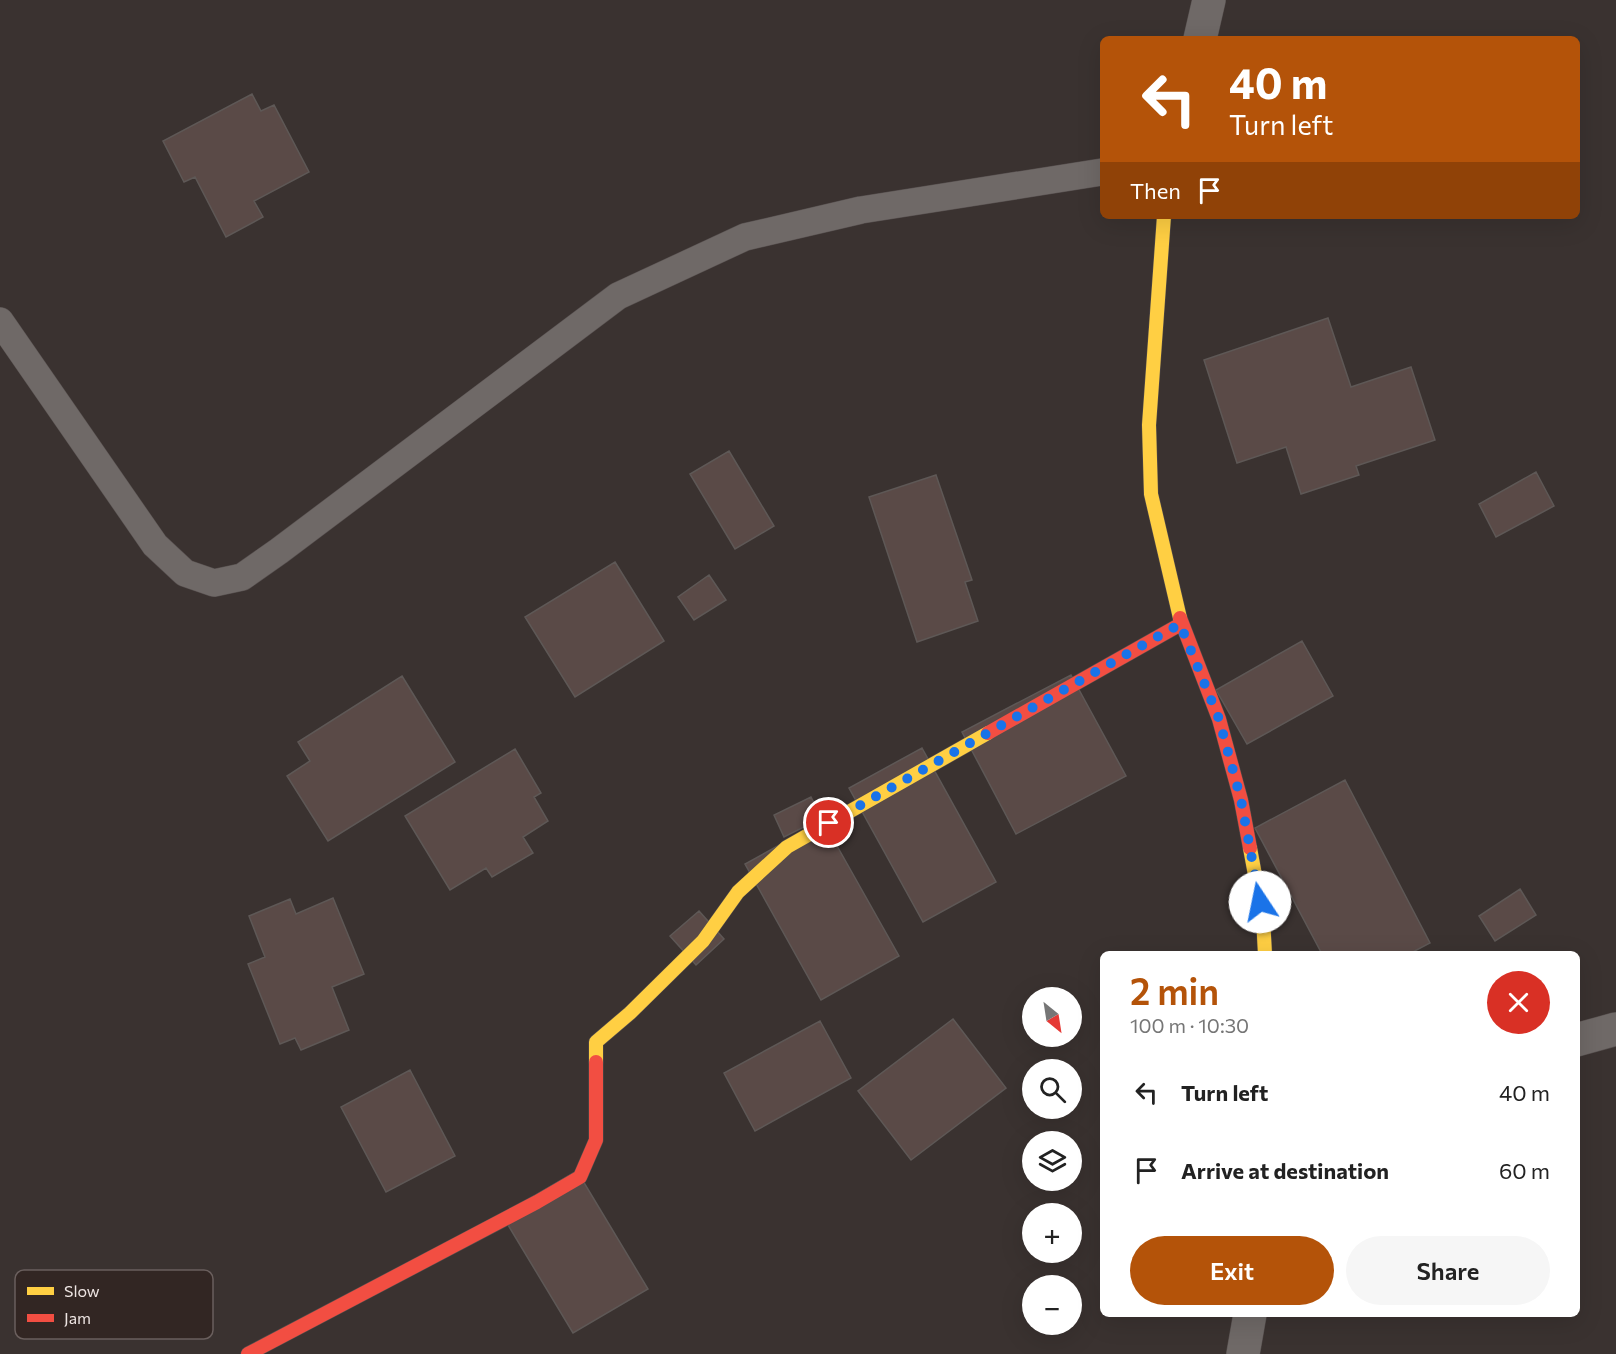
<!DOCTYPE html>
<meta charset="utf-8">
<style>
:root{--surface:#fff;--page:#f6f6f6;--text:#222;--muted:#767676;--accent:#b45309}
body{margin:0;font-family:Commissioner,sans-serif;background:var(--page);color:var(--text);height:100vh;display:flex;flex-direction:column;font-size:22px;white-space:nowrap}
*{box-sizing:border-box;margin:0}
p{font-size:20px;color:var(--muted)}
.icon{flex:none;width:33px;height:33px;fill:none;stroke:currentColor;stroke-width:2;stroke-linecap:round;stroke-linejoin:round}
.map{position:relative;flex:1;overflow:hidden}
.sheet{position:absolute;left:1100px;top:951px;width:480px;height:366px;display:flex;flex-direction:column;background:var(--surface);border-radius:9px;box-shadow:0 6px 24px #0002}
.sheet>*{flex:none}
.top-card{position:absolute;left:1100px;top:36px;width:480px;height:183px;border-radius:9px;box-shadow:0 6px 24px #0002;background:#b45309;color:#fff;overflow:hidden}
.needle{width:39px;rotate:150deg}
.buttons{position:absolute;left:1022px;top:987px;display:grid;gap:12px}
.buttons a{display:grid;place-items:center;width:60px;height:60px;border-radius:50%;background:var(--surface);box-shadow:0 6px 24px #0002;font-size:30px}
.pin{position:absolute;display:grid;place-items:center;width:51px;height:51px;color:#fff;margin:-26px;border:3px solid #fff;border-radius:50%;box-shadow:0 2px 6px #0007}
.me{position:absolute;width:66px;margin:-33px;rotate:349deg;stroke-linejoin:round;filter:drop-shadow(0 0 4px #0008)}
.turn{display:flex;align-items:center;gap:21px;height:126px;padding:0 30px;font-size:27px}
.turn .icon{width:78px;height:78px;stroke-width:2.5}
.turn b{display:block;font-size:42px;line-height:51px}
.then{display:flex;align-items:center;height:57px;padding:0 30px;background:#0003;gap:12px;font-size:22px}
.round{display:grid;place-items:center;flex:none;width:63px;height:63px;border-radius:32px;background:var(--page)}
.overview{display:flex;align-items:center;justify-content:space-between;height:102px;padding:0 30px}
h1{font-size:36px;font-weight:600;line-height:45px;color:var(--accent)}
.cta{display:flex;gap:12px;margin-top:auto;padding:12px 30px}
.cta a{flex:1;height:69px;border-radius:36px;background:var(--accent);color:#fff;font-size:24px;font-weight:600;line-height:69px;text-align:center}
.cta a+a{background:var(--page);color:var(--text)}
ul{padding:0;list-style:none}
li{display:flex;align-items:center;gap:18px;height:78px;padding:0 30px}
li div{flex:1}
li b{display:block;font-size:22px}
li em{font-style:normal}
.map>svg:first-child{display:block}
.building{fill:#5a4a47;stroke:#5e5856;stroke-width:1.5}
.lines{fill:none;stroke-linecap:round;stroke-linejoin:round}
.lane-casing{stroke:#564f4e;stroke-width:28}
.street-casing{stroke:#564f4e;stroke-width:34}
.slow-casing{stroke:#564f4e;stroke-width:15}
.jam-casing{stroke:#564f4e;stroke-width:15}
.lane{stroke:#6f6967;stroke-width:27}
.street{stroke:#6f6967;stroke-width:33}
.slow{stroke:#ffcf43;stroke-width:14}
.jam{stroke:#f24e42;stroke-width:14}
.route{stroke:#1a73e8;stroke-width:10;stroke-dasharray:0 18}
.key{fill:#322623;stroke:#6a5f5d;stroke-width:1.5}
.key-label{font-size:16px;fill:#eee5e3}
</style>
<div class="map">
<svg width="1616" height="1354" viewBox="0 0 1616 1354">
<rect width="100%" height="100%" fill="#3a3230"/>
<path class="building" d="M252 94 261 111 274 105 309 172 254 201 263 217 226 237 195 177 184 182 163 141Z
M1328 318 1351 387 1411 367 1435 440 1356 466 1359 475 1301 494 1286 447 1237 463 1204 360Z
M729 451 774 526 735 549 690 474Z
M1536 472 1554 506 1496 537 1479 504Z
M936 475 972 580 965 582 978 621 917 642 869 497Z
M615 562 664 641 575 697 525 617Z
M709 575 726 600 694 620 678 597Z
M1302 641 1333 696 1247 744 1216 690Z
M1071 675 1126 776 1016 834 962 732Z
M402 676 455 762 328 841 287 776 310 761 298 742Z
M922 748 996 882 923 922 849 788Z
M515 749 541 793 534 797 548 821 523 837 533 853 492 877 486 868 450 890 405 816Z
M1345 780 1430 943 1409 954H1322L1255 828Z
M811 797 822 818 784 837 774 815Z
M823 821 899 956 821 1000 745 864Z
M1520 889 1536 915 1495 941 1479 916Z
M333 898 364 974 332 987 349 1030 301 1050 295 1038 280 1044 248 964 265 957 249 916 290 899 296 914Z
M699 911 724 939 696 965 670 936Z
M953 1019 1006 1088 911 1160 858 1091Z
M820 1021 851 1078 755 1131 724 1073Z
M410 1070 455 1156 386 1192 341 1107Z
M577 1171 648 1289 573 1333 502 1215Z"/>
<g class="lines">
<defs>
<path id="lane" d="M0 321 155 545 185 573 214 583 242 577 279 551 618 296 745 237 861 210 1102 172"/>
<path id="street" d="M1200 39 1209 0
M1576 1040 1616 1029
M1243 1354 1250 1314"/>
<path id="slow" d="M1164 216 1149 425 1151 494 1180 618
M1250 848 1263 918 1265 954
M596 1062V1042L630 1013 703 941 738 892 787 847 988 733"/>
<path id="jam" d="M1180 618 1219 719 1241 800 1250 848
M988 733 1181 624
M248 1354 537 1202 580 1177 596 1140V1062"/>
</defs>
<use href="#lane" class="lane-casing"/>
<use href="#street" class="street-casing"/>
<use href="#slow" class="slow-casing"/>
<use href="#jam" class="jam-casing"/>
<use href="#lane" class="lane"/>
<use href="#street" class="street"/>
<use href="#slow" class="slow"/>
<use href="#jam" class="jam"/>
</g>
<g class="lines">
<path class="route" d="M829 823 1180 624 1219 719 1241 800 1260 902"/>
</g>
<rect x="15" y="1270" width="198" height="69" rx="9" class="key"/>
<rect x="27" y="1287" width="27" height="8" fill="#ffcf43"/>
<rect x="27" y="1314" width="27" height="8" fill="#f24e42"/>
<g class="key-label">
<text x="64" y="1297">Slow</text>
<text x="64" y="1324">Jam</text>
</g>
</svg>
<div class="buttons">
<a><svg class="needle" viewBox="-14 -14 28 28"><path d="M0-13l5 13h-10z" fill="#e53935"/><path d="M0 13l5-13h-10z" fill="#767676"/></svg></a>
<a><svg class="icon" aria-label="search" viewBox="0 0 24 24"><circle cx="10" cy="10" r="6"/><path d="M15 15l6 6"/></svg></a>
<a><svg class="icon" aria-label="layers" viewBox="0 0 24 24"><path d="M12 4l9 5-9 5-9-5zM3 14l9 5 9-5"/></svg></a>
<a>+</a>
<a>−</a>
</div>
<div class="pin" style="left:829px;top:823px;background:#d93025"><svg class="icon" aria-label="arrive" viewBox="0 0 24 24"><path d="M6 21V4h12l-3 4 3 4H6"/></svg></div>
<svg class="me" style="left:1260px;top:902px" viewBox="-20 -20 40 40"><circle r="19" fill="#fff"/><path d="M0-13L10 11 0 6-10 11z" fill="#1a73e8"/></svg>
<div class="top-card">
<div class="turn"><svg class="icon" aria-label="left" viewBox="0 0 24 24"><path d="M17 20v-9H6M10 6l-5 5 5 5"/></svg><div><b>40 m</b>Turn left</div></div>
<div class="then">Then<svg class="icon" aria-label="arrive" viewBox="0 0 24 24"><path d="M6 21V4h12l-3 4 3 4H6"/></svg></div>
</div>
<section class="sheet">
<div class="overview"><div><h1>2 min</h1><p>100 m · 10:30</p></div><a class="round" style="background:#d93025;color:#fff"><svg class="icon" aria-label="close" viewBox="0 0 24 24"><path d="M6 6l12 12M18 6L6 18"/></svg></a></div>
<ul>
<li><svg class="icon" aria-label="left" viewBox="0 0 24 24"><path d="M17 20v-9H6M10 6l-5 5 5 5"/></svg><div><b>Turn left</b></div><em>40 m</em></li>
<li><svg class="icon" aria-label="arrive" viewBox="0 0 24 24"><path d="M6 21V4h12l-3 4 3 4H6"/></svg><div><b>Arrive at destination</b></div><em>60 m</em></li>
</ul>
<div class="cta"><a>Exit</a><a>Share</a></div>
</section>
</div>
